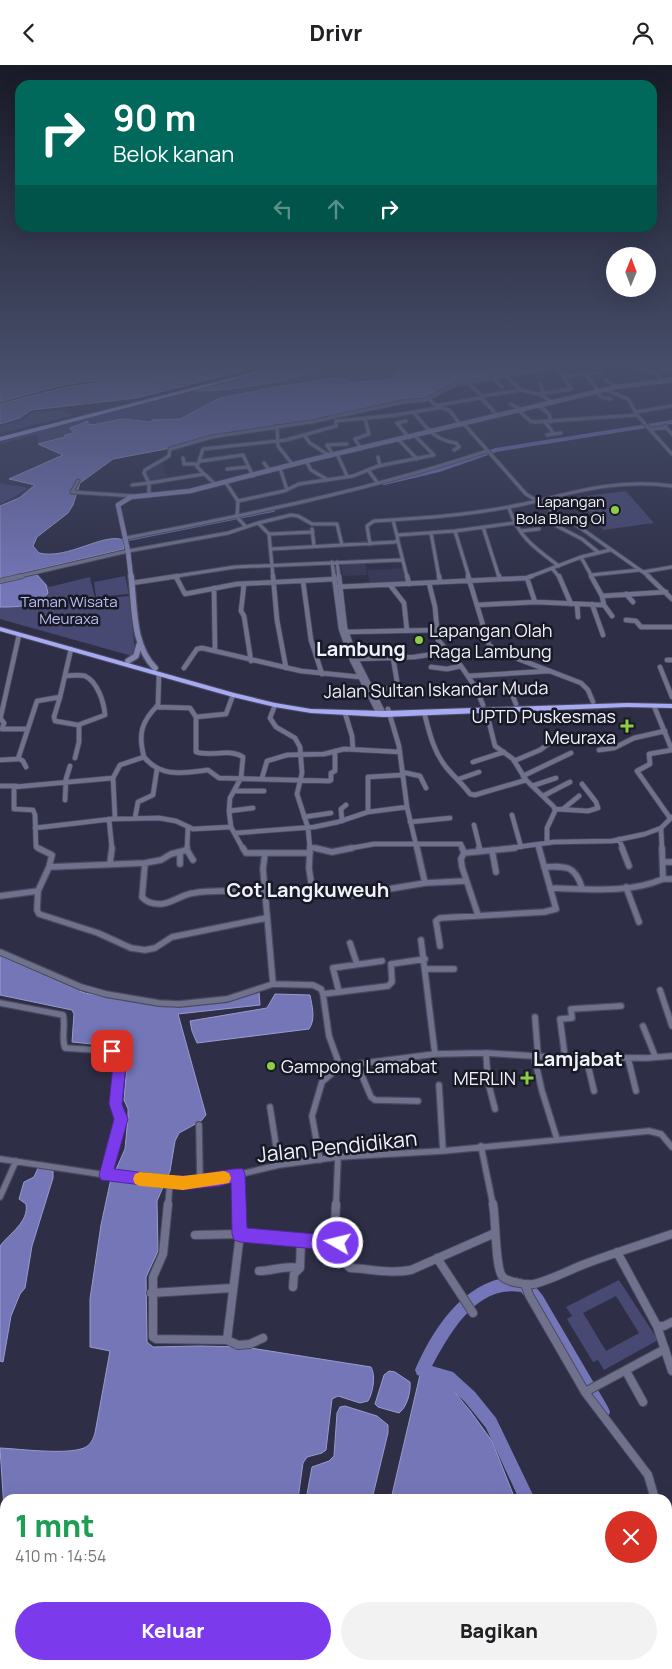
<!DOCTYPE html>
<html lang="id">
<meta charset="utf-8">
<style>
:root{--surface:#fff;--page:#f2f2f2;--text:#202124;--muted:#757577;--accent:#7c3aed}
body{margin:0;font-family:Manrope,sans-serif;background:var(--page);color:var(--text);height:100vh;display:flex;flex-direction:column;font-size:19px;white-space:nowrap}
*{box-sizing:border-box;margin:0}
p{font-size:16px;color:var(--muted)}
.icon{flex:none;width:28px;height:28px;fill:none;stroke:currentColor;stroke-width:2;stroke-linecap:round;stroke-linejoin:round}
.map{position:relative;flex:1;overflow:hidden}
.panel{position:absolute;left:0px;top:1429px;width:672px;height:176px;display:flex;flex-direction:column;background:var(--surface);border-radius:15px 15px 0 0;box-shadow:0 5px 20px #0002}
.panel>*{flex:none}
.banner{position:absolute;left:15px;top:15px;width:642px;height:152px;border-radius:15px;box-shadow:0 5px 20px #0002;background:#00695c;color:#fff;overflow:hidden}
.needle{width:32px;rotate:1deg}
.tools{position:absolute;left:606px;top:182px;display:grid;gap:10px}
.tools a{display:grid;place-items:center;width:50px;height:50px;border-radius:50%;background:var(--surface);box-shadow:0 5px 20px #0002;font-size:25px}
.pin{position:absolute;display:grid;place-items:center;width:42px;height:42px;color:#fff;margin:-21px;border-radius:10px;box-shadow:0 2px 8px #0006}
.me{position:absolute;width:55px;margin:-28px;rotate:278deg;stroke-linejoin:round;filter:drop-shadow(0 0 4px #0008)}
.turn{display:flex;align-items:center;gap:18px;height:105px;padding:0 15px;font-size:22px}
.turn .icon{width:65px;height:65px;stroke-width:2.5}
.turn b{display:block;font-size:35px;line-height:42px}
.lanes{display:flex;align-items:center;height:48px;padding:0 15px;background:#0003;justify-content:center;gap:25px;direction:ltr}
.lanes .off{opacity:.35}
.round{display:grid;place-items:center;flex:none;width:52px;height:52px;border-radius:26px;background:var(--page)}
.head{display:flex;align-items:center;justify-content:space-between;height:85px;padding:0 15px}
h1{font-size:30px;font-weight:800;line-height:38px;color:#1e9e55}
.cta{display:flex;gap:10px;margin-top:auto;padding:10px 15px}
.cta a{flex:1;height:58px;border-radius:30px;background:var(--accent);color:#fff;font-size:20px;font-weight:800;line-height:58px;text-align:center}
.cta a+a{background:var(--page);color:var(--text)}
header{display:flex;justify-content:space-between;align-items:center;height:65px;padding:0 15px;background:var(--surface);font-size:22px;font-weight:800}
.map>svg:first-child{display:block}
.built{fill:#373956}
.green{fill:#474973;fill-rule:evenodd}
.water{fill:#7476b8;stroke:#999bcd}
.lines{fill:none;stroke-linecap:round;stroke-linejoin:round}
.canal{stroke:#7476b8;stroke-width:4}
.river{fill:#7476b8;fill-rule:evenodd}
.street-far3-casing{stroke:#4b4b5f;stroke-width:5}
.street-far2-casing{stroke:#4b4b5f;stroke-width:6}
.street-far1-casing{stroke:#4b4b5f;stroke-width:8}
.street-casing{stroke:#4b4b5f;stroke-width:10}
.secondary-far1-casing{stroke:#4b4b5f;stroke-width:6}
.secondary-casing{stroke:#4b4b5f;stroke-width:8}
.highway-casing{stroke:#4b4b5f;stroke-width:2}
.street-far3{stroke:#70728d;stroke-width:3}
.street-far2{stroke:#70728d;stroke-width:4.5}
.street-far1{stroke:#70728d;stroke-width:5.5}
.street{stroke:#70728d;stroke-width:8}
.secondary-far1{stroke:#8083ac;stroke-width:4.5}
.secondary{stroke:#8083ac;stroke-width:5.5}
.highway{fill:#a6aaf3;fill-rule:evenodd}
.route{fill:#7c3aed;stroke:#51269a}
.slow{fill:#f59e0b}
.poi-dot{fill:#8cce45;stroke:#181924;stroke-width:2}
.labels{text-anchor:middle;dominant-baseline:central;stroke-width:5;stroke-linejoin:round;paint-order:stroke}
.far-poi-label{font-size:15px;fill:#eff1fd;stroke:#181924;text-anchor:end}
.far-park-label{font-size:15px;fill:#babef6;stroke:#181924}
.poi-label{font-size:18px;fill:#eff1fd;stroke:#181924;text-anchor:start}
.street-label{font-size:18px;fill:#eff1fd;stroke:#181924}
.quarter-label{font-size:20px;font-weight:bold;fill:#eff1fd;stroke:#181924}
.near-street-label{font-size:21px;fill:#eff1fd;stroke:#181924}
</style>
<header><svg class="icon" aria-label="back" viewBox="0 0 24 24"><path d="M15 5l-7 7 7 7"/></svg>Drivr<svg class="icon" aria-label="person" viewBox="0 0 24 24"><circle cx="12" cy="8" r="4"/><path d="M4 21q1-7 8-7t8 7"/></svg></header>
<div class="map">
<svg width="672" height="1604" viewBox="0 0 672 1604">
<rect width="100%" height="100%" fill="#2e2f47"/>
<path class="built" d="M213 303H222L143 315 96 317 0 339V337L34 328 89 317 145 314Z
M254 303H285L198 326 308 310 328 303H404L39 379 64 390 9 414 35 420 19 433 0 441V439L16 431 25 422 0 418V359L9 357 31 345 136 333Z
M159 397 165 401 164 403 168 413 148 417 143 407Z
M365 496 367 510 343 511 341 497Z
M407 503 411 517 370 519 367 505Z"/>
<path class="green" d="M328 303H404L398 306 393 313C374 318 356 318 337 313L180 354 92 360H88V356L71 363 75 368 65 372 38 379V369L0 379V376L195 326 242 322 308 310Z
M58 345 74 350 0 368V361L23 355 33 347Z
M0 418 25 422 27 424 16 431 0 439Z
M626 426 654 458 603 465 578 432Z
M37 508 49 522 90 512 95 534 129 531 135 585 132 591 0 554V517Z
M125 511 129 529 96 532 94 517Z
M619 1215 658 1275 604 1305 598 1295 593 1297 567 1254 572 1251 566 1242ZM616 1231 639 1268 606 1286 583 1248Z"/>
<path class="water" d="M0 303H213L154 314 222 303H254L136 333 31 345 20 353 0 359V339L66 322 109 316C74 314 34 328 0 337Z
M285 303H328C285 317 239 325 195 326Z
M404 303H546L451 320 429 333 386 339 297 358 208 371 171 383 113 394 80 418 73 440 68 448 37 472 33 481 39 488C68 495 104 467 123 475L124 484 6 512 9 516 36 509 46 520 48 528C39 542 15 542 0 542V441L19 433 35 420 9 414 63 390 38 379 65 372V370L74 368 70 363 88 356V359L92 360 122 354 150 357 153 355 180 354 220 333 276 322 337 313 352 317 382 316 393 313 398 306Z
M0 891 85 928 157 941 176 942 230 935 259 927 260 940 178 949 206 1050 201 1056 179 1068 175 1076 170 1106 157 1136 158 1186 146 1212 147 1277 153 1282 199 1281 244 1282 371 1302C376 1310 373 1328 368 1336L360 1338 338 1331 332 1334 326 1385 322 1388 307 1392 303 1398 298 1434H5V1460L0 1383C21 1384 66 1390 84 1383 91 1380 93 1374 95 1368L110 1286 90 1282V1234L101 1160 110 1118 125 1084 128 1052V1044L124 1035 127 999 126 988 122 982 72 977 74 949 72 945 0 930Z
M275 929 310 930C312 941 316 954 309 964L197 978 192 966 190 956 267 943Z
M38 1103 53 1106V1113L32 1181 25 1223 20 1229 11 1251 3 1297 0 1296V1181C10 1168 29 1157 26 1139L19 1134 24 1117 34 1112Z
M389 1306 395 1307 410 1317C411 1327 407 1342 399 1348L378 1342 375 1339 384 1310Z
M420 1310 442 1312 471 1347 492 1376 515 1434H391Z
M345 1341 377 1351 388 1360V1368L372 1434H306L312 1402 329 1396 334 1391 337 1348 340 1342Z
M5 1477V1600H560V1604H0V1518Z"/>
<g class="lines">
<path class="canal" d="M384 418 439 405 496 385 672 357
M123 475 273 445"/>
<path class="river" d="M512 1212C527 1213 534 1219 543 1231L608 1342 610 1347 608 1352 603 1354 598 1352 533 1241 521 1227C476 1220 451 1267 432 1301L453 1307 475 1327 496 1353 535 1434H519L486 1363 465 1337 444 1318 417 1310 415 1305C432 1265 464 1215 512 1212Z
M554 1600H570V1604H554Z"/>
<defs>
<path id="street-far3" d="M636 303 656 309
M589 304 595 303
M505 311 521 325 539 329
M563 311 601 308
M587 312 599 326
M494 314 502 322
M606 315 616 322
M664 316 656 309 672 303
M468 318 482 331 481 333 498 351
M540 319 543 327
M606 325 628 334 637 350 672 389
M596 327 601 332 611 334
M482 331 521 325
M552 337 539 329 571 324 558 303
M510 339 523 345
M438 340 481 333
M539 341 549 349 551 357
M439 342 449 345 461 360
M519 346 530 356 535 357 637 350
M413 347C427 363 434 375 456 378L459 382 454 385
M635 347 672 341
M406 356 397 358 409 373
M545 357 554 369
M464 359 526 429 582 464 650 512
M277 361 278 381 293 400
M665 361 672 369
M650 364 666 363
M304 370 310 378 330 391
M547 370 561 368
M399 375 417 394
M361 384 355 374 369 369 365 354
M337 389 347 411
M333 390 327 380 347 379
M378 392 380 401
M183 393 184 399H198
M201 396 243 390 253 411
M306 396 311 405 328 415
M264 398 270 406
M280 403 287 425
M227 404 248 402
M368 405 377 417
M78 416 72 427 134 431
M226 418 238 436 284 426 299 419 353 411 378 401 434 390 415 371
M132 420 149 418 144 408 145 405 169 391 170 384 212 372 311 357 403 337 426 335 455 320 548 303
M216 420 197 402 203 384 286 375 336 361V356L396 350 438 343 429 334
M149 431V418L204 409
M238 436 237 452 246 462
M538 436C583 424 626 414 672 421
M509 443C519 473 535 483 559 501
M552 445 549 449 555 460 582 474 598 487
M258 458 291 450 298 451 312 459H337L342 480
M483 462 499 512
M312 464 314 481
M455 466 469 512
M520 466 539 464
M431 468 439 512
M269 469 313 467
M398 470 455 466 514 458
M126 473C247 450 370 425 487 386
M398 476 403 496
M370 479 367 461 374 456C429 453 483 449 537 436
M272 484 395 477 398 475 393 455
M581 492 592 512
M332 497 334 512
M337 497 339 512
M552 503 559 512
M643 507 672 502
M591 510 639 505
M16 512 128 486 228 468 258 458 269 469 273 512
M170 512 235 502 400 495 403 496 407 512
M529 512 581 492 610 485"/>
<path id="street-far2" d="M273 511 277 555 286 603
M334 511 341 564 352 595 379 649
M339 511 345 563 356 594 384 649
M407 511 409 519
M439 511 440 517
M468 511 489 580 495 585 581 618 588 625 593 637
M499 511 500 514
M559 511 571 539
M648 511 672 534
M176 512 185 529 237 519 335 514
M527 513 535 537
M0 516 22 511
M303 516 311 575 322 609
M132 518 178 511
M429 518 435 542 438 575 461 601 476 623 483 640
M244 519 241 546 244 551 251 596
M390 520 404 538 407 566
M336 522 527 513 532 511
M214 523 215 586
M626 529 633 537
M602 531 666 527
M577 539 578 552
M592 539 603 570
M477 540 535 537 604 540 602 531 591 511
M604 540 612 551
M626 555 636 556 641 562H672
M346 567 437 565
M356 594 414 592 448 587
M667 595H672
M431 602 447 604 461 601
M660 602 672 632
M184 603 197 584 202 583 301 606 360 612
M468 611 550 606
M509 622 516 639
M372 625 398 622 393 593
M60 632 54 652 55 656 78 660 105 650C104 638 98 617 85 611 79 609 71 611 65 611
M275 640 270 653 276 662 295 673 300 682 302 708 297 729 308 763 310 784
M654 641 672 685 649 689 650 699 637 706 670 753
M156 642 190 643 196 652 226 649 233 630
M388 644 399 681 407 742 417 784
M486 645 495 681 513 694 526 715 554 742 555 746 547 763V777
M424 647C429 666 433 686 446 702 454 712 463 719 470 729L475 730 526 715
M345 648 352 671 353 684
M196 652V687C211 692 230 683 243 692L241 713 230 733 229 746 231 762 243 784
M1 654 4 658 2 664H26
M0 655 19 570
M599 685 614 683 634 673 665 666
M144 692C161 713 184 708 208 705L219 713 329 716 331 715V708L335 706V686
M18 693 23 696 26 702
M75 693 79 677V660
M0 695 18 694 37 636 60 632 71 584
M514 696 540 685 551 677
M473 697 504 687
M402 707 420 711 426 723
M523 711 571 688
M113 713 115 753
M262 713 267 696 287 690 324 689 344 684 400 687
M459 714 479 707
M0 721H16
M532 721 556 713
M236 726H264
M543 731 570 717
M65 735 66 714 70 701
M555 744 588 746 598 743 596 737 582 719
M563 744 579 731
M229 746 253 743
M368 747V712L402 710
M512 750 521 782
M304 752 331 748
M135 753 138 737 153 730 157 704
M109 754 112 784
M342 756 341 744 346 740
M410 757 450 753
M474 760 480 784
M35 763 112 754 159 753 176 756 193 764 231 762
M236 768 314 762 338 757 368 747 407 742
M619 774 623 784
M538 781 539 784
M310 782 321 784
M41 784 36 782 35 750 33 745 14 744V722L113 713 120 700 144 692C138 669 141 657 158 640L159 609
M187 784 188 762
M346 784 374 779H461L463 784
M502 784 554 777 612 776 645 769 661 763
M662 784 661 763 672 752"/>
<path id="street-far1" d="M243 783 246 788H310
M310 783 309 803 311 817 314 821 340 829 353 830 425 818 466 816
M315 783 332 787 352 783
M417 783 425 818
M462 783 464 788
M479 783 480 786
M622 783 629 801
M187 785 193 795
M492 785 496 807
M180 787V799
M265 788 263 804 273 919
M663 797H672
M110 798 112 783
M145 798 142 832C146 837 154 839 160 839 171 839 182 829 194 828 217 824 241 827 265 827
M49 802 145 798 161 795 171 789 187 785V783
M544 802C566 801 575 800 582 823
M663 814H672
M626 822 639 857
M550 823C587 824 628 829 663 814L662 783
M38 826 49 802 52 790 38 783
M0 831 38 826 37 845 39 849 98 868 131 883 145 885 155 883 172 872 266 853
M478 850 462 802 461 794 464 788 515 783
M421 875 435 989
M350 878 357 899
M440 881 436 856 440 853 544 847 556 844 539 783
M0 887 81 922 106 929 159 938 179 939 227 934 273 919 313 920 321 924 323 929 329 971 341 1004
M426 904H454
M660 925 672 961
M339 927 333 903 382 896
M323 929 388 921 392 917 391 899 425 894
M0 938 63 950C66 961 61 972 65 983L112 986 116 989 119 1000 115 1039 121 1054 106 1110
M535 952 538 991
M643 961 655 991
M486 988 488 1017 495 1044
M534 991 542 1026 557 1074
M565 992 560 954 572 953 571 944 621 941
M586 992 594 1026
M628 993 636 1026
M357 999 371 1032 375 1035 418 1036
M439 1020 443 1086
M270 1042 279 1100
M199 1060 200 1117
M481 1081 493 1140
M0 1094 106 1110 183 1118 220 1114 279 1100 338 1092 443 1086 649 1066 661 1069 672 1082
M320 1095 312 1051 322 1017 335 1006 357 999 435 989 486 988 550 992 647 993 672 991
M238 1109 239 1140
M0 1132 16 1096
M168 1140 170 1117
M336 1140 338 1092"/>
<path id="street" d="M168 1139 163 1189 153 1212V1272L156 1274 227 1275 238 1280 250 1279 263 1273
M239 1139 240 1169 338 1178
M336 1139C335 1160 332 1188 350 1203 371 1204 391 1209 411 1205L495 1168
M493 1139C496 1154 495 1201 502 1211 506 1217 527 1220 534 1219 551 1215 569 1205 585 1199 614 1188 643 1179 672 1169
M195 1170 240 1169 227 1275
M617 1187 657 1261H664L672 1257
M437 1193 473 1248
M259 1206C274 1206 283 1200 299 1203
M525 1219 529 1230 585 1327 648 1410 655 1434
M293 1222 294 1209 300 1203 301 1174
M151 1228 232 1223
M657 1261 672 1306
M626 1306 643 1337
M585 1327 665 1284
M668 1534 672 1570"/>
<path id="secondary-far1" d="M131 512 128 486 118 440 131 432 190 426 306 396 616 322 672 315"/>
<path id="secondary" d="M131 511C135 542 132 580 155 603
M128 596 136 591 139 580"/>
<path id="highway" d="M270 303H279L0 376V372Z
M0 562 234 628 275 638 311 644 384 646 627 638 672 639V643L627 642 384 652 311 648 275 642 233 632 0 566Z"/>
</defs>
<use href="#street-far3" class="street-far3-casing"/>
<use href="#street-far2" class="street-far2-casing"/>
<use href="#street-far1" class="street-far1-casing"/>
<use href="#street" class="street-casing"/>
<use href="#secondary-far1" class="secondary-far1-casing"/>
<use href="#secondary" class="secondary-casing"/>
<use href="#highway" class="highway-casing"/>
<use href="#street-far3" class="street-far3"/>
<use href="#street-far2" class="street-far2"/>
<use href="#street-far1" class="street-far1"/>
<use href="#street" class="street"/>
<use href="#secondary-far1" class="secondary-far1"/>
<use href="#secondary" class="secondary"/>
<use href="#highway" class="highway"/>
</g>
<linearGradient id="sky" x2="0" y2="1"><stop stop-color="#191a27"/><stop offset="0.57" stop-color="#464d69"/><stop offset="1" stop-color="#464d69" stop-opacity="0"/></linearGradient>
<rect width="672" height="528" fill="url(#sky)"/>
<path class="route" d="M112 980 121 985 126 1000 122 1039 128 1054 114 1104C141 1107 170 1113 197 1110 206 1109 237 1102 243 1104L245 1109 247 1163 338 1171 343 1173 345 1178 343 1184 338 1186 240 1177 234 1175 232 1169 231 1118 220 1121 183 1125 101 1115 99 1110 114 1054 109 1039 113 1000 111 992 105 986 107 982Z"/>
<path class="slow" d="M224 1106 229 1108 231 1113 229 1118 183 1125 140 1121 135 1119 133 1114 135 1109 140 1107 183 1111Z"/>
<g class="poi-dot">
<circle cx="615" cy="445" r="5"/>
<circle cx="419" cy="575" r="5"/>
<path d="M624.5 653.5h5v5h5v5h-5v5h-5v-5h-5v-5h5z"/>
<circle cx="271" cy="1001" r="5"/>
<path d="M524.5 1005.5h5v5h5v5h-5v5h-5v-5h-5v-5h5z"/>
</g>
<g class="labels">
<g class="far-poi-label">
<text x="605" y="436">Lapangan<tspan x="605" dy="17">Bola Blang Oi</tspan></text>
</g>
<g class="far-park-label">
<text x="69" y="536">Taman Wisata<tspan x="69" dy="17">Meuraxa</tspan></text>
</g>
<g class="poi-label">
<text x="429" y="565">Lapangan Olah<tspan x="429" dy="21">Raga Lambung</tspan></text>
<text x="616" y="651" text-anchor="end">UPTD Puskesmas<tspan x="616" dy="21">Meuraxa</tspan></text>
<text x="281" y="1001">Gampong Lamabat</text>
<text x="516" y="1013" text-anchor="end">MERLIN</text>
</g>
<g class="street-label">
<text transform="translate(436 624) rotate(-1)">Jalan Sultan Iskandar Muda</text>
</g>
<g class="quarter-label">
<text x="361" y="583">Lambung</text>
<text x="308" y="824">Cot Langkuweuh</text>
<text x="578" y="993">Lamjabat</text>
</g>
<g class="near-street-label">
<text transform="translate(337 1081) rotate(-6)">Jalan Pendidikan</text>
</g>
</g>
</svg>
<div class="tools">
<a><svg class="needle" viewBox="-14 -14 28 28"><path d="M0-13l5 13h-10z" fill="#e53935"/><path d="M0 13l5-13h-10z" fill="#757577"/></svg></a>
</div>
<div class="pin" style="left:112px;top:986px;background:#d93025"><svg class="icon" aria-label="arrive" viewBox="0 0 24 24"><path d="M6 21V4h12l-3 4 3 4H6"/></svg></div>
<svg class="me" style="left:338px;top:1178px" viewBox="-20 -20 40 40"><circle r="17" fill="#7c3aed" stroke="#fff" stroke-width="3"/><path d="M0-11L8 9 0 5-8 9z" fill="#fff"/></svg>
<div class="banner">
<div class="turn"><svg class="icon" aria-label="right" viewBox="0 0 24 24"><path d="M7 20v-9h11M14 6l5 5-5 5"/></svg><div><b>90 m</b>Belok kanan</div></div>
<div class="lanes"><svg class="icon off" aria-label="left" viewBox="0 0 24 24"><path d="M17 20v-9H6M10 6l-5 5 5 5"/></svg><svg class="icon off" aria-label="ahead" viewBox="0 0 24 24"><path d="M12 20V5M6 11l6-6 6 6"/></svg><svg class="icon" aria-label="right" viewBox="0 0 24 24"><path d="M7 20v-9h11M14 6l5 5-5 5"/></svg></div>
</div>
<section class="panel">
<div class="head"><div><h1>1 mnt</h1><p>410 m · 14:54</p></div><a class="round" style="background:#d93025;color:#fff"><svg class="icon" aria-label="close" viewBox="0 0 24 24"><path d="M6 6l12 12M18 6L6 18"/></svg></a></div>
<div class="cta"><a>Keluar</a><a>Bagikan</a></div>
</section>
</div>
